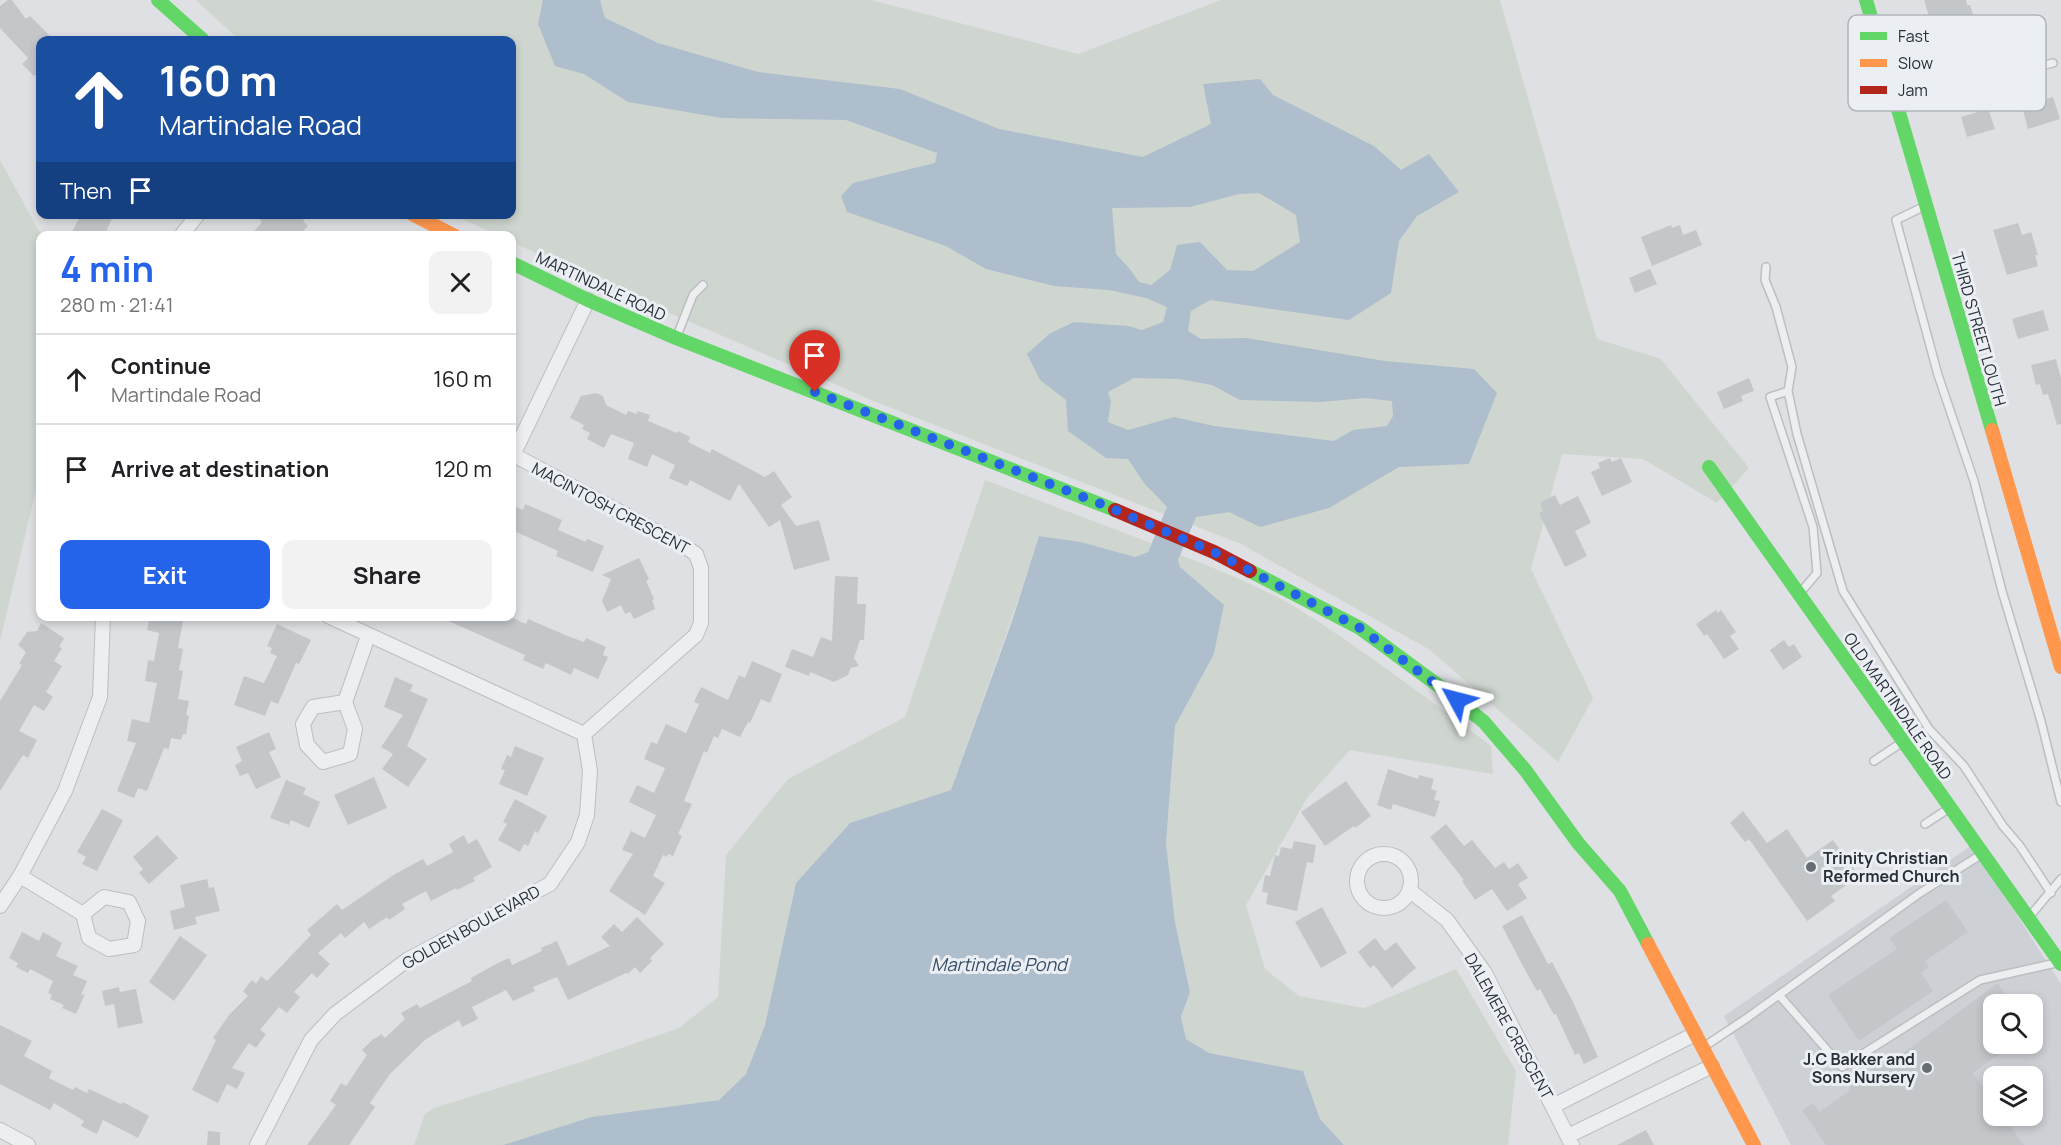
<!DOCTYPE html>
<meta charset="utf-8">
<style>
:root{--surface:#fff;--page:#f2f2f2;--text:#202124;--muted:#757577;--line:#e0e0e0;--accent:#2563eb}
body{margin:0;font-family:Manrope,sans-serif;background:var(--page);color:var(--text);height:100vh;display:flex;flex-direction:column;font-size:22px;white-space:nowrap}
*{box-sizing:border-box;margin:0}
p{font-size:20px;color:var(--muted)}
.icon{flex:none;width:33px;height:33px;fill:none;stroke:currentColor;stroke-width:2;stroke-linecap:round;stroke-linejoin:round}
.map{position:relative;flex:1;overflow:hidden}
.drawer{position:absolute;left:36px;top:231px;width:480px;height:390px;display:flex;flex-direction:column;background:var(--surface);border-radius:12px;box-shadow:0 3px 9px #0003}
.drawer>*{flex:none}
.banner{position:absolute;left:36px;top:36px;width:480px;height:183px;border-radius:12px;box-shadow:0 3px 9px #0003;background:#1a4fa0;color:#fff;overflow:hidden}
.buttons{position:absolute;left:1983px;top:994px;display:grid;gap:12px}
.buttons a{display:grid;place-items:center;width:60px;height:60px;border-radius:12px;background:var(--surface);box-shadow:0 3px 9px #0003;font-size:30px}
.pin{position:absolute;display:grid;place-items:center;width:51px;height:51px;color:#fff;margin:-62px -26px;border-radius:50% 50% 50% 0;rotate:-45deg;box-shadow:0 0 6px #0007}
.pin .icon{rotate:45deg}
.me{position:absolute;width:66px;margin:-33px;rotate:308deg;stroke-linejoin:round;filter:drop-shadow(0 0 4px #0008)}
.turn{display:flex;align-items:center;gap:21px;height:126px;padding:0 24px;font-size:27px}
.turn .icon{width:78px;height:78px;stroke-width:2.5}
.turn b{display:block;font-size:42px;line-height:51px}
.then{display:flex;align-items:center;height:57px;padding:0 24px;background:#0003;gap:12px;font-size:22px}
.round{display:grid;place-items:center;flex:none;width:63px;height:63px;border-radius:12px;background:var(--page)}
.overview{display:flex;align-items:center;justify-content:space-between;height:102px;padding:0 24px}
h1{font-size:36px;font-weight:700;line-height:45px;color:var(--accent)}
.primary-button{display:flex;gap:12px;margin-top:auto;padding:12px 24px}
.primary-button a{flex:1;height:69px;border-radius:12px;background:var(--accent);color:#fff;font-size:24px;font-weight:700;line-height:69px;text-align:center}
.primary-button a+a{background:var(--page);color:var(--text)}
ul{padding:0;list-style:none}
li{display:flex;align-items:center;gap:18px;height:90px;padding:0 24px;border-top:2px solid var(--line)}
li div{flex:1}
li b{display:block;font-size:22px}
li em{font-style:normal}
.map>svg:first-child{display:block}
.built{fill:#cdd0d5;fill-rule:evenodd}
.green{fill:#cfd6cf}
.water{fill:#aebecc;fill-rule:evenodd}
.building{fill:#c4c7ca}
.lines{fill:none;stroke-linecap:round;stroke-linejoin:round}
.lane-casing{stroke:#bcbec1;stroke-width:10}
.street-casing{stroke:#bcbec1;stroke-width:16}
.lane{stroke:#edeef0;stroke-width:7}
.street{stroke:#edeef0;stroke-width:14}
.fast{stroke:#63d668;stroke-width:14}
.slow{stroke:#ff974d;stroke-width:14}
.jam{stroke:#b3261e;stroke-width:14}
.route{stroke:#2563eb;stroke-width:10;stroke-dasharray:0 18}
.poi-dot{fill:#686d74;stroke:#ebeff3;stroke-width:2}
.labels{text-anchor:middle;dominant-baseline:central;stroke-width:6;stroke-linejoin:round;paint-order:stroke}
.street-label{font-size:16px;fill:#282f39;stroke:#ebeff3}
.poi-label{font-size:16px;font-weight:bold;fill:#282f39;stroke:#ebeff3;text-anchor:start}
.water-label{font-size:18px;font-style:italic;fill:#364e69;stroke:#ebeff3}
.key{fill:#ebeff3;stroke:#b0b5bb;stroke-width:1.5}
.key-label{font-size:16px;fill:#282f39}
</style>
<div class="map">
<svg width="2061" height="1145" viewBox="0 0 2061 1145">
<rect width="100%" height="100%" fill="#dee0e3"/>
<path class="built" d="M1972 845 2061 984V1145H1791L1724 1016ZM1994 1005H2032V1044H1994ZM1994 1077H2032V1116H1994Z"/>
<path class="green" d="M196 0H871L1078 54 1221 0H1500L1597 339 1661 359 1749 468 1717 503 1643 459 1562 454 1531 569 1593 698 1558 762 1430 650 1241 544 876 402 632 297 512 242V236L498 235 453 215 512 214V40H239Z
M0 160 41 235 40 473 0 641Z
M985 480 1151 543 1148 552 1135 557 1081 542 1039 536C1012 622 980 706 951 790L850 823 796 883 765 1025 746 1074 719 1100 591 1117 503 1145H414L425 1114 434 1108 578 1063 679 1028 718 997 726 855 788 779 905 717Z
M1180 555C1217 569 1263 588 1297 608 1364 650 1428 699 1491 746L1493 774 1350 750 1307 798 1246 905 1265 969 1299 996 1364 1008 1456 969 1516 1071 1508 1145H1344L1320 1119 1303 1071 1209 1053 1186 1039 1181 1017 1190 992 1175 922 1166 843 1175 726 1214 654 1224 606 1180 567 1178 560Z"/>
<path class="water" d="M543 0H600L605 18 658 43 758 72 900 89 999 129 1143 157 1211 124 1203 84 1260 79 1273 95 1374 146 1401 170 1429 154 1459 192 1417 216 1399 241 1391 293 1349 320 1210 300 1191 311 1188 331 1201 339 1246 338 1385 361 1474 369 1497 393 1469 464 1399 467 1329 508 1260 527 1229 512 1196 517 1178 560 1180 567 1224 605 1214 654 1175 726 1166 843 1175 922 1190 992 1181 1017 1186 1039 1209 1053 1303 1071 1320 1119 1344 1145H503L591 1117 719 1100 746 1074 765 1025 796 883 850 823 951 790 1012 621 1039 536 1081 542 1135 557 1148 552 1167 507 1144 483 1128 459 1106 458 1068 431 1066 400 1040 380 1027 354 1049 334 1074 322 1128 326 1142 330 1163 322 1167 307 1146 298 1109 290 1054 286 986 269 946 246 847 212 841 196 853 183 935 163 937 153 846 120 722 118 628 102 584 74 555 66 538 24ZM1259 193 1296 215 1300 242 1253 271 1227 270 1200 242 1177 245 1170 270 1151 285 1139 282 1129 268 1116 254 1112 208 1190 207 1239 194ZM1134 378 1179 379 1212 385 1240 400 1321 402 1365 398 1392 401 1393 416 1387 426 1353 430 1334 441 1214 426 1174 417 1128 430 1108 422 1111 401 1108 392Z"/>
<path class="building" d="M8 0H12L26 19 30 16 54 40H40V71L34 76 22 64 28 58 0 28V6Z
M1924 0H1966L1967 5H1970L1975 20 1950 27 1955 41 1938 46Z
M1989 90 1995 109 1989 111 1995 129 1967 137 1961 117 1981 111 1976 94Z
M2053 97 2060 119 2028 129 2022 106Z
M81 214H114L104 236H70Z
M255 214H309L303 221 308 226 298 236H250L262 222Z
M2018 223 2022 235 2031 232 2038 255H2035L2038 266 2007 275 1993 230Z
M1671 225 1672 228 1680 225 1683 235 1696 230 1702 245 1652 266 1641 237Z
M1650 269 1657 284 1635 293 1629 278Z
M2043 310 2049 330 2018 339 2012 319Z
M2056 359 2061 378V424L2057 425 2048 394 2043 395 2040 384 2036 385 2031 365Z
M1749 378 1754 391 1741 396 1743 401 1724 409 1717 392Z
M596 393 603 396 606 405 626 415 628 411 636 414 638 411 650 415 648 421 677 433 678 431 690 437 688 442 710 453 712 449 765 477 774 471 792 497 781 505 796 526 819 520 830 560 794 570 780 520 769 527 739 484 730 501 690 480 687 486 669 478 675 465 652 454 647 467 628 459 634 443 611 434 604 448 587 439 590 433 582 429 584 425 570 418 581 396Z
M1610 458 1612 462 1621 458 1632 482 1602 496 1591 472 1600 468 1598 463Z
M1555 495 1560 505 1578 496 1591 523 1575 531 1587 556 1565 567 1539 513 1543 511 1540 503Z
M525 504 562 520 558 530 586 542 587 539 604 546 593 572 556 556 558 551 512 530V505L523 510Z
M639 558 649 579 646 581 654 599 652 600 655 609 634 619 630 612 625 614 621 605 607 612 602 601 611 579 602 575Z
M835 576 858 577 857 604H866L864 640H860L854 658 859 666 851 668 848 675 834 682 810 672 809 676 785 667 792 649 813 657 821 637 832 641Z
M1716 610 1718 613 1721 610 1736 632 1730 636 1739 649 1724 659 1707 634 1704 636 1696 624Z
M150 616H184L178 648 183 649 179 670 183 671 178 699 189 701 186 715 189 716 186 734H183L181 740 171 738 169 749 164 748 147 791 138 788 134 798 117 791 136 743 127 741 132 719 149 723 157 683 145 681 148 660 154 661 159 633 147 630Z
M437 616H508L526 624 528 619 570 637 584 642 586 638 606 647 603 655 608 657 598 679 574 668 571 675 546 663 543 669 523 660 525 655Z
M41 623 64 638 59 647 62 648 54 661 62 666 46 692 53 697 44 711 34 705 19 731 37 740 28 758 23 755 0 791V701L22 665 19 664 26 652 18 645 27 632 37 631Z
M277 624 311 640 299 664 296 663 278 704 271 701 265 716 234 705 244 676 264 683 277 656 270 653 272 648 267 646Z
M1784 640 1789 647 1794 644 1802 657 1783 670 1770 650Z
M752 661 782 674 770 703 761 699 750 723 748 722 740 737 722 729 718 738 714 736 707 753 704 751 684 801 692 804 678 834 682 836 673 856 668 854 667 857 663 855 653 876 665 883 645 915 609 891 633 854 622 850 631 831 645 838 656 815 629 802 637 785 654 793 665 768 644 759 651 742 657 744 666 724 686 733 699 704 694 702 701 687 728 700 739 675 745 678Z
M395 677 413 685 410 691 428 699 407 746 427 759 408 787 382 769 393 754 381 747 403 715 384 707Z
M269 732 276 749 269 752 281 777 256 789 248 773 240 776 235 765 242 761 236 747Z
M515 746 544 758 527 796 499 784 505 770 501 769 507 755 511 757Z
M1388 769 1418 779 1419 775 1434 779 1431 789 1437 791 1434 800 1440 801 1435 817 1393 804 1391 810 1377 805Z
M374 777 387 808 348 825 334 795Z
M286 780 306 788 303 794 320 802 309 828 291 820 289 825 270 818Z
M1346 781 1371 816 1355 828 1354 826 1325 846 1301 812Z
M515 799 547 816 538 833 535 831 528 846 524 844 520 852 498 840 507 824 503 822Z
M102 809 123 820 97 871 82 864 86 857 77 852Z
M1743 811 1767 843 1787 829 1807 858 1833 840 1859 876 1831 896 1835 901 1807 921 1749 839 1745 842 1730 823Z
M1446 824 1464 846 1472 840 1495 868 1504 862 1509 869 1518 863 1528 878 1518 884 1527 898 1507 911 1492 889 1475 900 1462 881 1464 880 1430 837Z
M157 835 178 858 149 884 139 873 143 869 133 857Z
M464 835 468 844 477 839 492 867 473 878 475 881 457 890 456 888 431 901 426 891 402 904 405 909 389 920 387 917 369 929 364 922 345 938 341 933 318 953 330 964 317 978 312 973 294 992 300 997 287 1013 279 1007 260 1030 266 1034 256 1048 249 1043 232 1068 245 1073 237 1089 227 1084 218 1103 192 1090 216 1040 213 1038 229 1015 248 996 243 991 252 980 256 984 261 976 267 981 311 935 307 930 337 904 342 910 395 874 423 859 427 866 453 852 449 844Z
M1294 841 1316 845 1313 863 1307 862 1297 911 1266 904 1268 893 1262 892 1265 875 1270 876 1275 855 1279 856 1281 847 1292 849Z
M207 879 209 888 214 887 220 911 195 917 197 924 174 930 170 911 185 907 180 885Z
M1946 900 1968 932 1925 961 1929 967 1921 973 1933 991 1859 1041 1828 995 1897 949 1889 938Z
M1322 907 1347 953 1321 968 1295 922Z
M1522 915 1548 964 1552 962 1573 1002 1598 1057 1584 1064 1579 1053 1575 1055 1556 1014 1554 1015 1540 989 1537 991 1524 968 1502 926Z
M637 917 664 944 650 958 652 961 640 973 635 967 628 974 626 973 568 1000 557 977 533 987 535 991 513 1001 506 990 472 1007 478 1019 462 1027 459 1020 426 1039 390 1074 370 1103 375 1107 349 1145H307L336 1105 330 1101 341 1083 346 1086 367 1055 362 1050 374 1038 375 1039 381 1034 385 1038 405 1019 401 1013 417 1004 420 1008 437 999 472 981 471 978 496 964 509 958 512 965 542 951 541 948 557 941 568 966 610 946 601 937 614 924 622 932Z
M22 932 39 941 43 932 62 943 56 956 78 966 73 975 87 981 81 995 85 994 76 1014 62 1008 64 1005 50 999 52 995 48 993 53 981 30 969 28 973 16 967 18 963 9 958Z
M180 936 207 955 174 1001 149 982Z
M1375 938 1385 951 1396 942 1416 968 1392 988 1374 965 1370 968 1358 952Z
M1998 983 2012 1005H1994V1044H2013L1973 1073 1994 1103V1116H2003L2024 1145H1826L1802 1110 1813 1103 1819 1112 1848 1092 1856 1073 1869 1081 1878 1057 1891 1062Z
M119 987 120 992 136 989 143 1023 118 1028 114 1004 105 1006 102 991Z
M0 1025 32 1041 24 1056 52 1071 49 1078 73 1090 75 1087 87 1093 89 1089 121 1104 123 1102 149 1116 138 1138 103 1120 97 1134 81 1126 84 1121 54 1103 50 1110 0 1084Z
M1646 1130 1654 1145H1617Z
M208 1131 220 1132V1145H207Z"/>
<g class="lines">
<defs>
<path id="lane" d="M1896 99 2053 63
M1923 207 1896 220 1938 375 1974 481 2002 591 2041 721 2061 802
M1766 267 1765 280 1776 307 1792 367 1788 391 1797 434 1843 591 1929 729 1964 766 2003 826 2020 846 2051 893
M677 336 693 295 703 285
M1788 391 1770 397 1813 527 1817 573 1800 593
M1874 761 1901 743
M1925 824 1948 809
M2030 916 2061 879
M1779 995 1842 1067 1980 980 2056 963
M1705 1046 1747 1018 1920 893 1982 854"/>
<path id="street" d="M181 236 198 214
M512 454 687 548 696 554 701 568V623L696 635 584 734
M513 455 588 300
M328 616 584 734
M345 702 313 707 303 724 307 745 323 762 350 754 355 729 345 702 368 636
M1357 881a27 27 0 1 1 54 0a27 27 0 1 1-54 0Z
M20 876 83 914 89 938 109 949 134 945 138 921 129 902 104 897 83 914
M1409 890 1447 920 1485 973 1572 1145
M0 906 20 876 65 791 100 697 103 616
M1553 1106 1695 1034
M0 1130 28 1145
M1568 1136 1712 1066
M257 1145 311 1040 335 1014 407 960 550 884 578 842 587 815 590 771 584 734"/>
</defs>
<use href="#lane" class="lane-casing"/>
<use href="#street" class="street-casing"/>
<use href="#lane" class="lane"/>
<use href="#street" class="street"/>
<path class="fast" d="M158 0 203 40
M1866 0 1992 430
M512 263 588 300 676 338 1115 510
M1709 467 2061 964
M1250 571 1360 628 1443 689 1484 722 1526 771 1578 843 1620 891 1648 944"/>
<path class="slow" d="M412 214 455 236
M1992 430 2061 667
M1648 944 1754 1145"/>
<path class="jam" d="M1115 510 1214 552 1250 571"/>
</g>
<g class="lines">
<path class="route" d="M815 392 1101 504 1214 552 1360 628 1457 700"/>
</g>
<g class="poi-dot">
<circle cx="1811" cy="867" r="6"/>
<circle cx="1927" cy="1068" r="6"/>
</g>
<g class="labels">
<g class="street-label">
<text transform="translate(601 286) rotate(25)">MARTINDALE ROAD</text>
<text transform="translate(1979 329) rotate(74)">THIRD STREET LOUTH</text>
<text transform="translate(611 508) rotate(28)">MACINTOSH CRESCENT</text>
<text transform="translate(1898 706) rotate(55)">OLD MARTINDALE ROAD</text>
<text transform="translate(471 927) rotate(-29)">GOLDEN BOULEVARD</text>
<text transform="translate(1509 1026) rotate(61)">DALEMERE CRESCENT</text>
</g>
<g class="poi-label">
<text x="1823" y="858">Trinity Christian<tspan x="1823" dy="18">Reformed Church</tspan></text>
<text x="1915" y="1059" text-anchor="end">J.C Bakker and<tspan x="1915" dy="18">Sons Nursery</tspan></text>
</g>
<g class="water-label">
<text x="999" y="964">Martindale Pond</text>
</g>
</g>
<rect x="1848" y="15" width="198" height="96" rx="9" class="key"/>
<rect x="1860" y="32" width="27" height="8" fill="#63d668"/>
<rect x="1860" y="59" width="27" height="8" fill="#ff974d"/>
<rect x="1860" y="86" width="27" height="8" fill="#b3261e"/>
<g class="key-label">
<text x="1898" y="42">Fast</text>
<text x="1898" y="69">Slow</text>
<text x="1898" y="96">Jam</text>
</g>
</svg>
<div class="buttons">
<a><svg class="icon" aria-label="search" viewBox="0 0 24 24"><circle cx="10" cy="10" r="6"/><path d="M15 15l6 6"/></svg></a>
<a><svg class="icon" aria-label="layers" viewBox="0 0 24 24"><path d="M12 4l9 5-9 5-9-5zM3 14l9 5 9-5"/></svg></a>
</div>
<div class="pin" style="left:815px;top:392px;background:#d93025"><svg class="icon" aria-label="arrive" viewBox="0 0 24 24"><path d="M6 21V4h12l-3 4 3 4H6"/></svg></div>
<svg class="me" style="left:1457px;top:700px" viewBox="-20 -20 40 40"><path d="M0-17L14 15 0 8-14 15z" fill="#2563eb" stroke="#fff" stroke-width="4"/></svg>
<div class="banner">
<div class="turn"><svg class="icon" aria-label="ahead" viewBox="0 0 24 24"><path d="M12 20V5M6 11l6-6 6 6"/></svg><div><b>160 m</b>Martindale Road</div></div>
<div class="then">Then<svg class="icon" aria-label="arrive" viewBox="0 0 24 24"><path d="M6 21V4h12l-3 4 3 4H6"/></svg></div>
</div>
<section class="drawer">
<div class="overview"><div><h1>4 min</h1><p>280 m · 21:41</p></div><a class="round"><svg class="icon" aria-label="close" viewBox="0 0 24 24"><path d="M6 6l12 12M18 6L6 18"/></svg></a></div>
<ul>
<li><svg class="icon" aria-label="ahead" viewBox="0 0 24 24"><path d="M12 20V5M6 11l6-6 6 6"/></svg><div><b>Continue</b><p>Martindale Road</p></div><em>160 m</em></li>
<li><svg class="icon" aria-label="arrive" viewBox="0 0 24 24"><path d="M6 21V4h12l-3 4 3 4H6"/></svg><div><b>Arrive at destination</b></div><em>120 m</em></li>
</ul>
<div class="primary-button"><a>Exit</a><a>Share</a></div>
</section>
</div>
